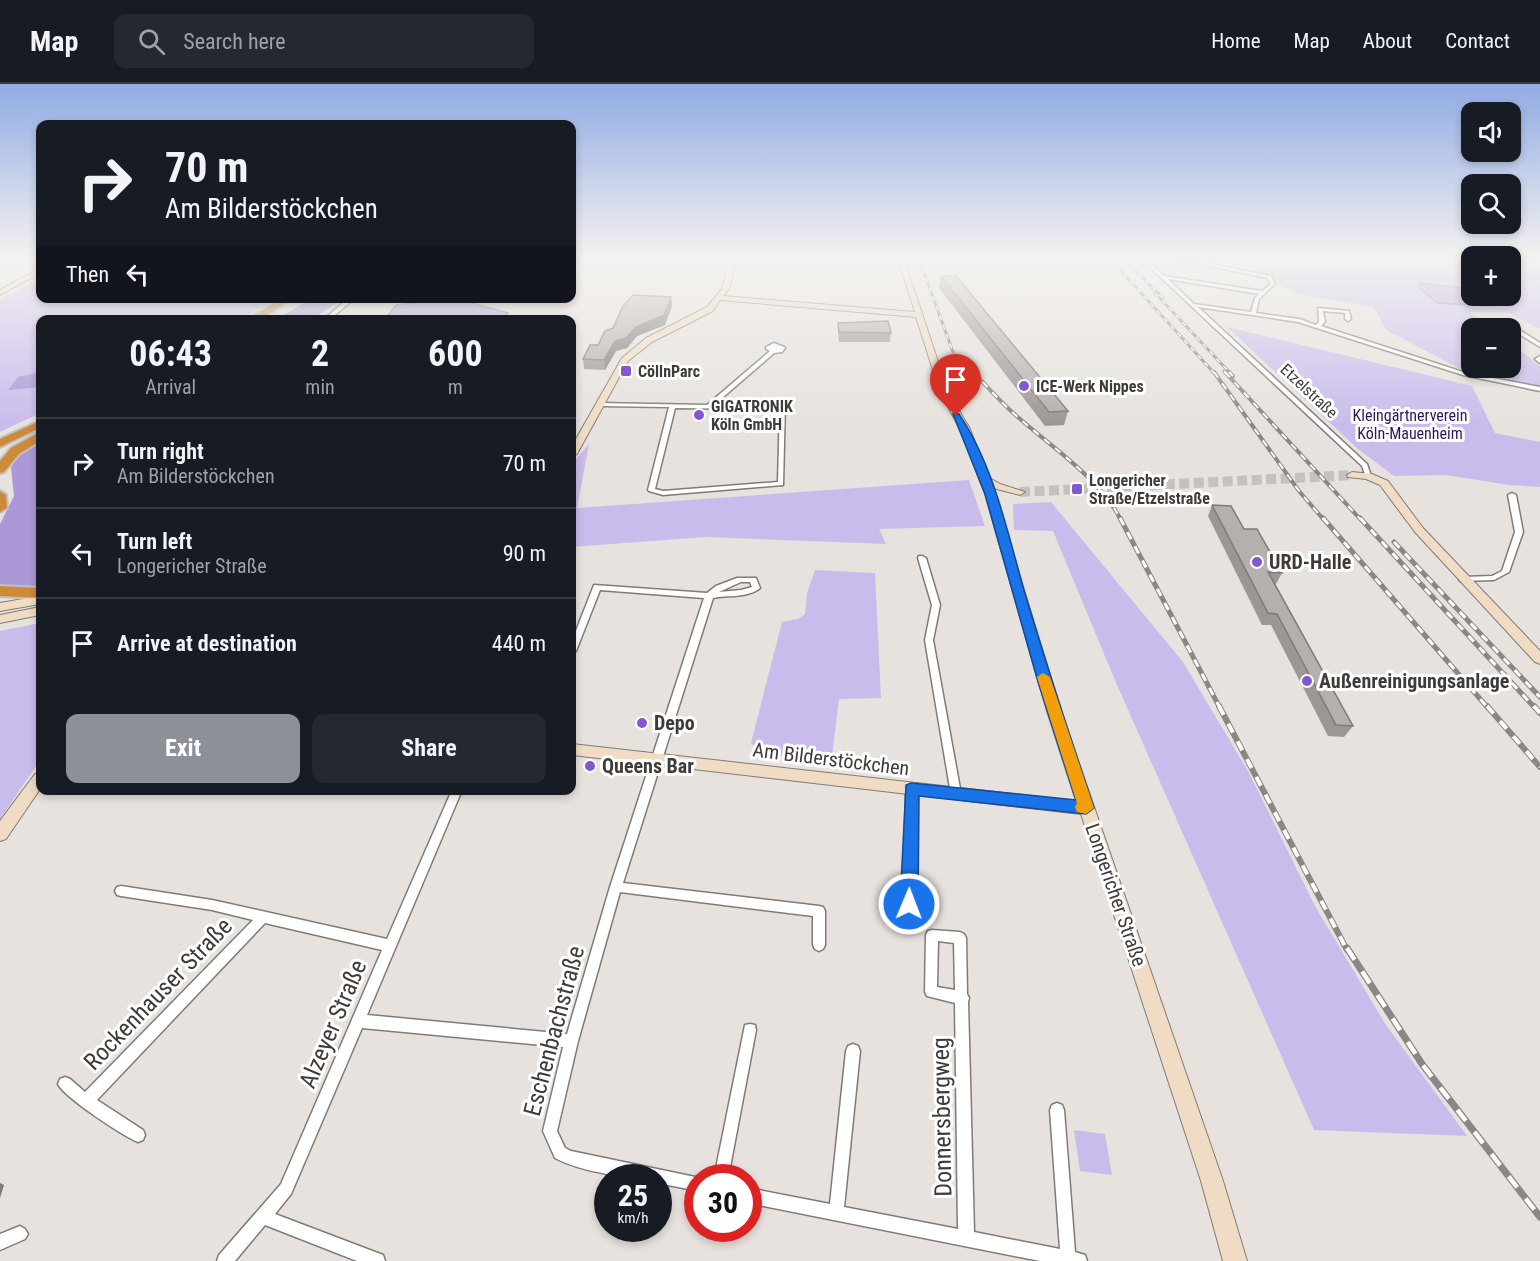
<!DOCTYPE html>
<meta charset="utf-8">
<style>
:root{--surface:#171b24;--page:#242831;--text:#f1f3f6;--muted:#9ea1a6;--line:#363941;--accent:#8c9099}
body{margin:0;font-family:"Roboto Condensed",sans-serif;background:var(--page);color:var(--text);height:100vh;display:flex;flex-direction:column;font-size:22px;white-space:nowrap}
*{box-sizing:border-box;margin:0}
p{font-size:20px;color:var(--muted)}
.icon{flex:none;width:33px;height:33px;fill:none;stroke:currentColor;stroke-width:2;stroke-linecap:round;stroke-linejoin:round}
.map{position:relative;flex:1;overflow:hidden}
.side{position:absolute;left:36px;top:231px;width:540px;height:480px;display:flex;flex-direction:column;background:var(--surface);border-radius:12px;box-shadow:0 3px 9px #0003}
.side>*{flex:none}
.guide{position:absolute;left:36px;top:36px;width:540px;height:183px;border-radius:12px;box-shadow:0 3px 9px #0003;background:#171b24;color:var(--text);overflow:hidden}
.buttons{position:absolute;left:1461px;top:18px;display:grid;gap:12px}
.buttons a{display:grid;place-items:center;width:60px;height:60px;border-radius:12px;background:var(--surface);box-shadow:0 3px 9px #0003;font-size:30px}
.speed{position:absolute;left:594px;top:1080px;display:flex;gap:12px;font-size:30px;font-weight:700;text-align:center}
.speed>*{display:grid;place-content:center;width:78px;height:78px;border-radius:50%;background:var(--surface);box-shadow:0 3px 9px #0003;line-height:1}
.speed small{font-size:15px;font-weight:400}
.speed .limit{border:9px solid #d22;background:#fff;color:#111}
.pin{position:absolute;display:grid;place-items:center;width:51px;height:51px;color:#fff;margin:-62px -26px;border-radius:50% 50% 50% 0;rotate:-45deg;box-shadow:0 0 6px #0007}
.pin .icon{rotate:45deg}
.me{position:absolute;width:66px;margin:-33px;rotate:1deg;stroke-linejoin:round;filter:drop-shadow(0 0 4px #0008)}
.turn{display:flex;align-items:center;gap:21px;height:126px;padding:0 30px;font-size:27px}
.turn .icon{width:78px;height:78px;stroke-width:2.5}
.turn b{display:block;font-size:42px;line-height:51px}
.then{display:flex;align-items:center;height:57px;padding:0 30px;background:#0003;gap:12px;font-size:22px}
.eta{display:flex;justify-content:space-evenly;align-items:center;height:102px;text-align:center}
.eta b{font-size:36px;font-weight:700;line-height:42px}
.action{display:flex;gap:12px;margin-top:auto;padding:12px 30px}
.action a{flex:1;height:69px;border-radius:12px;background:var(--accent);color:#fff;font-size:24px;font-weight:700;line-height:69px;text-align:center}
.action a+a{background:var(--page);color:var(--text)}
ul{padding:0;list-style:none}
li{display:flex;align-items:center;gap:18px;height:90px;padding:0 30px;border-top:2px solid var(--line)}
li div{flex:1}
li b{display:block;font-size:22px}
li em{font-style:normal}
header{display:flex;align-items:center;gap:36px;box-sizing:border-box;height:84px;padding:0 30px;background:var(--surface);border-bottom:2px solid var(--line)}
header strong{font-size:28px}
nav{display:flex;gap:33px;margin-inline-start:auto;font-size:21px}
.search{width:420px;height:54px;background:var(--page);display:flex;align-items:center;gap:15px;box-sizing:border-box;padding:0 21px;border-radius:12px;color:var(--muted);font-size:22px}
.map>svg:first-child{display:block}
.green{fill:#c9bced}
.forest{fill:#aa98d7}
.water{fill:#af9ddd;stroke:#8d80ac;stroke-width:1.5}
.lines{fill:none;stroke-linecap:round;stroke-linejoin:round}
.secondary-tunnel{stroke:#c5c1bc;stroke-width:10;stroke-dasharray:10 4.5;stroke-linecap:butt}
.street-casing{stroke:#807b77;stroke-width:3}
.secondary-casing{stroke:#807b77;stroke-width:2}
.highway-casing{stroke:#c1c1c0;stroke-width:4}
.street{fill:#fff;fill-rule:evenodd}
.secondary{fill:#f0dcc4;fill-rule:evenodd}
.highway{fill:#ce8a3b;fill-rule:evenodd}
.rail-far4-casing{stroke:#8b8784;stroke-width:3}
.rail-far3-casing{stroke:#8b8784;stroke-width:4}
.rail-far2-casing{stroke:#8b8784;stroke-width:5}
.rail-far1-casing{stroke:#8b8784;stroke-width:6}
.rail-casing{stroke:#8b8784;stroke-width:7}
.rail-far4{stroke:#fff;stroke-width:1.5;stroke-dasharray:5;stroke-linecap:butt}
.rail-far3{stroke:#fff;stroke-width:2;stroke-dasharray:7;stroke-linecap:butt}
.rail-far2{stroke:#fff;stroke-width:3;stroke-dasharray:8;stroke-linecap:butt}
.rail-far1{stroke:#fff;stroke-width:4;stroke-dasharray:10;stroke-linecap:butt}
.rail{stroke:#fff;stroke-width:4.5;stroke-dasharray:14;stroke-linecap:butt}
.wall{fill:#9d9794}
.shaded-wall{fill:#7f7b78}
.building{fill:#b6b0ac;stroke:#7f7b78;stroke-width:1.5}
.route{fill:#1a73e8;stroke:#114b97;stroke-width:1.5}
.slow{fill:#f59e0b}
.poi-dot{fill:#8357d0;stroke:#fff;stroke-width:2}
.labels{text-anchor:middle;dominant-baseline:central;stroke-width:6;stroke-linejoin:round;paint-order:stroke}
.far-poi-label{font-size:16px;font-weight:bold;fill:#3e3c3a;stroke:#fff;text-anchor:start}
.far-street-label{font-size:16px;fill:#3e3c3a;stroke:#fff}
.far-park-label{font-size:16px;fill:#33135e;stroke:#fff}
.poi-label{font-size:20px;font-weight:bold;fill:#3e3c3a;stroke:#fff;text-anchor:start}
.street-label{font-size:20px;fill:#3e3c3a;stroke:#fff}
.near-street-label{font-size:24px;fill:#3e3c3a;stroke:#fff}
</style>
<header>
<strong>Map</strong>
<div class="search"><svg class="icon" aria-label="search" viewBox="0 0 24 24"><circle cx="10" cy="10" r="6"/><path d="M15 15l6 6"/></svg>Search here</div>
<nav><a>Home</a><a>Map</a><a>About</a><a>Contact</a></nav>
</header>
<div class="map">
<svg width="1540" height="1177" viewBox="0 0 1540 1177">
<rect width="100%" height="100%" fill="#e7e2dd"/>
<path class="green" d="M1224 175H1471L1472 212H1510L1511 175H1540V245L1509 229 1470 228 1492 244H1472V284H1510L1511 259 1540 282V303L1468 289 1386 246 1374 223 1301 211 1279 201 1275 193 1257 188 1258 181Z
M40 194V214L277 215 240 235 40 236V329L0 348V216Z
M1227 243 1472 302 1495 349 1540 358V403L1509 401 1446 391 1394 392 1358 365Z
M589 360 577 424 969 396 985 442 879 445 886 460 706 453 572 463V380Z
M1051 418 1183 578 1248 687 1315 822 1386 941 1467 1052 1314 1046 1114 594 1053 447 1014 446 1013 420Z
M815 486 875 489 881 614 839 615 831 680 759 668 751 659 782 538 798 535 805 530 807 509Z
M40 539V676L0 735V547Z
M1074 1046 1105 1050 1112 1091 1080 1087Z"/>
<path class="forest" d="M312 215H343L312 235H276Z
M40 288V303L8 306 18 293Z
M40 357V502L30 505 0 503V440L14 412 11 384 15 374Z"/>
<path class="water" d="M1420 199 1468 205 1472 212 1491 222 1437 219 1419 203Z
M412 219H472L508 229 503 235H385L396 221Z"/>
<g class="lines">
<path class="secondary-tunnel" d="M1020 408 1352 391"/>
<defs>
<path id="street" d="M1141 175H1146L1164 192 1262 207 1271 200 1267 194 1176 175H1187L1271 192 1275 200 1259 215 1256 229 1299 235 1316 241 1319 238 1318 224 1349 227 1351 235 1348 237 1345 235V229L1323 227 1325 238 1321 242 1466 289 1540 303V307L1463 291 1298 238 1198 223 1367 380 1371 392 1368 394 1366 393 1362 382ZM1168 195 1259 210 1255 214 1251 228 1194 220Z
M349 214H355L329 236H323Z
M1510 240 1540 259V263L1508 243 1507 242Z
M774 259 784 263 785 264 782 268 774 269 714 321 765 322 767 316 785 317 783 401 663 411 649 407 648 406 669 323 600 322 597 320 598 319 707 321 770 267 766 265V263ZM771 319 780 320 778 398 663 407 655 405 675 324 775 325V323L771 322Z
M1540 272V279L1535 275Z
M1512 409 1516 411 1523 448 1509 488 1494 496 1460 497 1459 495 1463 493 1492 492 1502 487 1515 448 1508 411Z
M919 472H922L926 474 940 521 933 556 961 710 960 713 956 714 952 713 951 710 925 556 932 521 918 474Z
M737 494H756L760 504C748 514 728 511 713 514L623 799 819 822 823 823 825 827V861L823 865 819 867 815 865 813 861V832L620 808 578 957 557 1047 565 1064 571 1067 700 1094H698V1107L658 1099V1094C626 1094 584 1089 555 1074L543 1047 563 963 362 944 291 1110 275 1130 383 1171 385 1177H357L265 1141 235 1177H217L219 1171 281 1100 382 866 265 839 97 1016 143 1046 145 1051 143 1056 138 1058C123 1052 64 1013 58 1000L60 995 65 993 70 995 85 1008 253 836 212 826 121 812 117 811 115 807 117 803 121 802 212 816 387 855 452 706H462L367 931 567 950 610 803 704 514 600 506 576 567 572 570V557L594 501 707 509 716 502ZM741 498H750L752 503 741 506 719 508Z
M911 702 915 703 916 706 915 820 913 824 909 825 905 824 903 820 906 706 907 703Z
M932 846 960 848 964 850 966 854 967 910 969 914 968 918 974 1148 1060 1165 1050 1026 1052 1021 1057 1019 1062 1021 1064 1026 1075 1168 1085 1171 1087 1177H1040L748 1119V1104L830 1120 846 967 848 962 853 960 858 962 860 967 844 1123 958 1145 955 919 927 912 925 908 926 851 928 847ZM938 857 954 859 955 906 937 903Z
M750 940 755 941 756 946 728 1094H714L744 946 745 941Z
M20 1142 25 1145 28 1150 25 1155 0 1166V1150Z"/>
<path id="secondary" d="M730 175H736L729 205 723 212 915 228 898 175H904L948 308 970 345 988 393 1000 400 1025 408 1020 411 993 404 1061 627 1223 1097 1247 1177H1223L1201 1097 1081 730 572 671V660L1076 717 1047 627 985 410 960 345 940 308 916 233 720 216 713 227 652 258 628 277 577 370 572 373V362L622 274 646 254 707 223 722 205Z
M40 184V189L0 211V206Z
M1352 388 1372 390 1388 397 1423 444 1540 567V580L1535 578 1415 448 1380 401 1366 395 1348 393 1347 391Z
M40 512V520L0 527V519Z
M40 523V531L0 539V531Z
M40 688V705L6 755 0 757V737L35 690Z"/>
<path id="highway" d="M282 214H293L259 236H247Z
M40 337V344L0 363V355Z
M40 348V357L19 370 4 388 0 389V377L11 364Z
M0 407 6 411 7 424 0 428Z
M0 502 40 504V514L0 512Z"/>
</defs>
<use href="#street" class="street-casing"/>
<use href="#secondary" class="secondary-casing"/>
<use href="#highway" class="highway-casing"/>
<use href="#street" class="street"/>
<use href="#secondary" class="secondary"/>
<use href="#highway" class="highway"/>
<defs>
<path id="rail-far4" d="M919 175 953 268 974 290
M1110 175 1215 290
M1124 175 1163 214
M1155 209 1231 290
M1224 287 1226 290"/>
<path id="rail-far3" d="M973 288C988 303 1002 320 1019 334 1054 365 1099 394 1121 436
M1214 288 1299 407 1324 436
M1225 288 1361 436
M1229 288 1233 292"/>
<path id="rail-far2" d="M1120 434 1220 624
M1323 434 1488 624
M1360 434 1535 624
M1394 458 1540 613"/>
<path id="rail-far1" d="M1219 622 1347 866
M1487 622 1540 683
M1534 622 1540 629"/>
<path id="rail" d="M1347 864 1422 980 1540 1133"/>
</defs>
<use href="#rail-far4" class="rail-far4-casing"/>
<use href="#rail-far3" class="rail-far3-casing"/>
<use href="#rail-far2" class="rail-far2-casing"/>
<use href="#rail-far1" class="rail-far1-casing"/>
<use href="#rail" class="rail-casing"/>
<use href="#rail-far4" class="rail-far4"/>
<use href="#rail-far3" class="rail-far3"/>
<use href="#rail-far2" class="rail-far2"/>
<use href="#rail-far1" class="rail-far1"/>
<use href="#rail" class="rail"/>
</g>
<path class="wall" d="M941 192 1068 327 1064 341 1045 342 939 204Z
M671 213 672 222 665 241 637 252 627 264 616 267 605 286 584 285 583 275 598 261 613 244Z
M838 239 891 249 890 258H839L838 248Z
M1212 421 1244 445 1282 489 1276 500H1275L1353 642 1344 653 1328 652 1271 541H1262L1208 432Z"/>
<path class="shaded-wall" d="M671 213 672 222 665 241 637 252 627 264 616 267 605 286 604 276 615 257Z
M0 1099 4 1101 0 1114Z"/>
<path class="building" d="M941 192H956L1068 327 1049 328Z
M633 211 671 213 664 231 636 243 626 254 615 257 604 276 583 275 590 261H598L605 247 613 244 623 222Z
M888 237 891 249 839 248 838 239Z
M1212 421 1231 422 1244 445H1257L1282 489 1268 488 1353 642 1336 641 1277 530 1268 529Z"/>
<linearGradient id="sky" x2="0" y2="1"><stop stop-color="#91abe4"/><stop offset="0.51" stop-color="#f4f2f0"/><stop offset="1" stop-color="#f4f2f0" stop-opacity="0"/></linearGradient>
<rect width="1540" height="340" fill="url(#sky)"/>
<path class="route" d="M953 330H959C994 382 1008 450 1025 510 1047 582 1070 653 1094 724L1086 730 919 712 918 820 915 826 909 828 903 826 900 820 906 701 911 699 1076 716 1038 598 985 410Z"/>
<path class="slow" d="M1043 589 1050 593 1094 724 1086 730 1077 728 1075 723 1077 719 1037 593Z"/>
<g class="poi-dot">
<rect x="620" y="281" width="12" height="12" rx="3"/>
<circle cx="1024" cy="302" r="6"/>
<circle cx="699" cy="331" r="6"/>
<rect x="1071" y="399" width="12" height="12" rx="3"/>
<circle cx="1257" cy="478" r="6"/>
<circle cx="1307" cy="597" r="6"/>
<circle cx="642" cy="639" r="6"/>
<circle cx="590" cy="682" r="6"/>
</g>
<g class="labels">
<g class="far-poi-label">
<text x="638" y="287">CöllnParc</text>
<text x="1036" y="302">ICE-Werk Nippes</text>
<text x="711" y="322">GIGATRONIK<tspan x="711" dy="18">Köln GmbH</tspan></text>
<text x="1089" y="396">Longericher<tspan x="1089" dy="18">Straße/Etzelstraße</tspan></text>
</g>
<g class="far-street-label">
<text transform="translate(1309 307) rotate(43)">Etzelstraße</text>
</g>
<g class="far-park-label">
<text x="1410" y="331">Kleingärtnerverein<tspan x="1410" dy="18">Köln-Mauenheim</tspan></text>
</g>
<g class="poi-label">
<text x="1269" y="478">URD-Halle</text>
<text x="1319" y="597">Außenreinigungsanlage</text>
<text x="654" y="639">Depo</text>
<text x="602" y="682">Queens Bar</text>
</g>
<g class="street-label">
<text transform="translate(831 675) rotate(7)">Am Bilderstöckchen</text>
<text transform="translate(1116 811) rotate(71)">Longericher Straße</text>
</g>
<g class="near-street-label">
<text transform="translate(158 910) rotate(-46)">Rockenhauser Straße</text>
<text transform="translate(333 940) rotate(-67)">Alzeyer Straße</text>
<text transform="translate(554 947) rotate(-75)">Eschenbachstraße</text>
<text transform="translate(942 1033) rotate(-91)">Donnersbergweg</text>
</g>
</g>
</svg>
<div class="buttons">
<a><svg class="icon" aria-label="sound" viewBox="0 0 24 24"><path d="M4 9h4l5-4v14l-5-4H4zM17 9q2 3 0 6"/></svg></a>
<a><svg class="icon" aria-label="search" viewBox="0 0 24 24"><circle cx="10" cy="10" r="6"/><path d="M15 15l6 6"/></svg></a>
<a>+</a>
<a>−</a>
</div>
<div class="speed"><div>25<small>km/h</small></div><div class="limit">30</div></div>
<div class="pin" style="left:956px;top:332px;background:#d93025"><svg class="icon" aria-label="arrive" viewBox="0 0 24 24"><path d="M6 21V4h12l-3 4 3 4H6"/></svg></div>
<svg class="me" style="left:909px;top:820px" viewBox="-20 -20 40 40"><circle r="17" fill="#1a73e8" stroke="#fff" stroke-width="3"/><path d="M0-11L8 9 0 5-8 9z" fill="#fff"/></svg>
<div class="guide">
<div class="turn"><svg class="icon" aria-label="right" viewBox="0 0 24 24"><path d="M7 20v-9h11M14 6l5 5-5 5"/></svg><div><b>70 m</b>Am Bilderstöckchen</div></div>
<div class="then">Then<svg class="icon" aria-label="left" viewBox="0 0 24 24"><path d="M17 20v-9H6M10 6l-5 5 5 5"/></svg></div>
</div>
<section class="side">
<div class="eta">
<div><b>06:43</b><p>Arrival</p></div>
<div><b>2</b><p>min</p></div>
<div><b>600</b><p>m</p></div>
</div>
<ul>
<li><svg class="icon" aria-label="right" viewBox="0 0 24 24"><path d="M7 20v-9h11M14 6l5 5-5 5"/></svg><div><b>Turn right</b><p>Am Bilderstöckchen</p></div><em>70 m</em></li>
<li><svg class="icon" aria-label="left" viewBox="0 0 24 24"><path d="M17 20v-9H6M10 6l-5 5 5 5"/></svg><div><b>Turn left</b><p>Longericher Straße</p></div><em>90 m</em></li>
<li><svg class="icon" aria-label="arrive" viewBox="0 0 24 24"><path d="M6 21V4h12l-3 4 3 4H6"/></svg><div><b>Arrive at destination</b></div><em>440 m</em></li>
</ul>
<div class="action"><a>Exit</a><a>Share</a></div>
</section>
</div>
